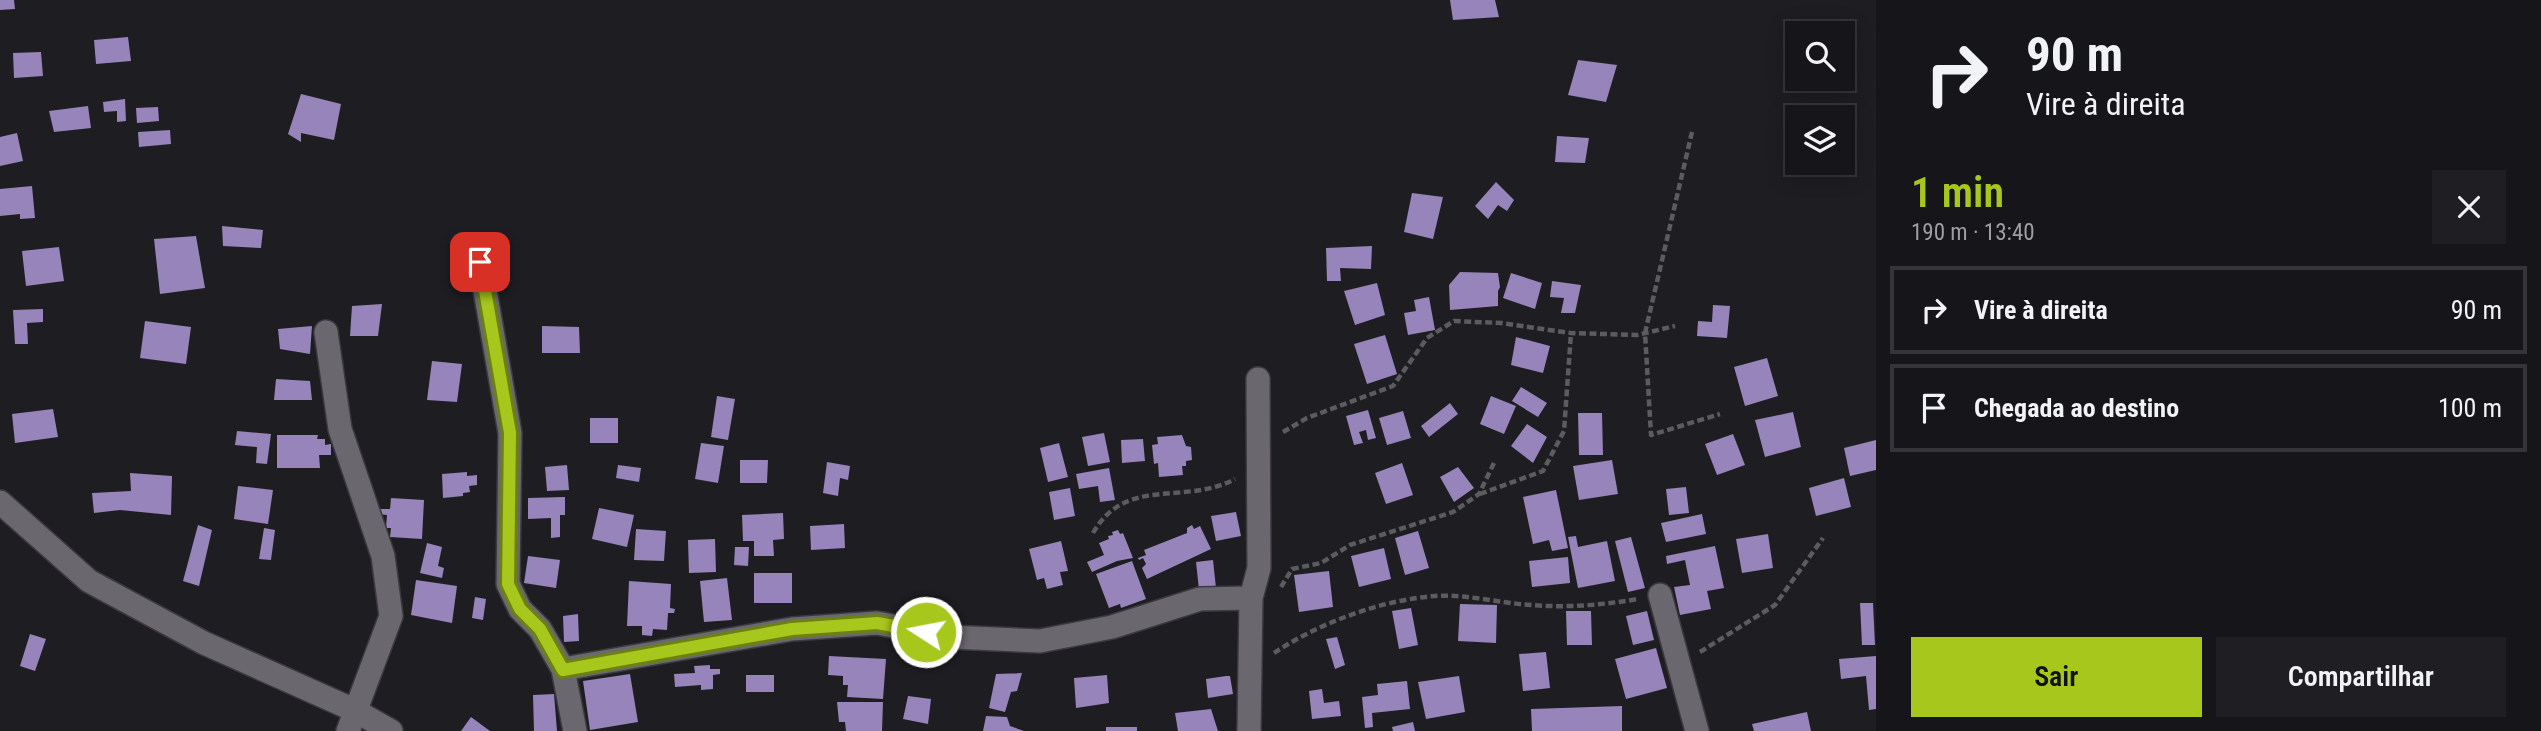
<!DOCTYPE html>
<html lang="pt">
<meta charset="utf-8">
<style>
:root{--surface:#16161a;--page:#1f1f23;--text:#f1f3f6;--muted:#9e9fa2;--line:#353539;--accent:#a8c71d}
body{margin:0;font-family:"Roboto Condensed",sans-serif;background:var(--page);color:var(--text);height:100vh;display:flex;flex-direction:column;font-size:26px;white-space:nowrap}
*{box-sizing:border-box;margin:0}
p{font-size:23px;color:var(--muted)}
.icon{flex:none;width:38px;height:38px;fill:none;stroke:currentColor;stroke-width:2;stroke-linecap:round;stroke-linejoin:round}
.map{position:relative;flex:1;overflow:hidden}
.panel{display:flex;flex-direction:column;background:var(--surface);width:665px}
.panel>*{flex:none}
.banner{background:#16161a;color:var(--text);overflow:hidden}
.tools{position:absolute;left:1785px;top:21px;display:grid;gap:14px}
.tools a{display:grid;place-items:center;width:70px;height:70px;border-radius:0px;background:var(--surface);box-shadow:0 4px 18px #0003,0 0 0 2px var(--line);font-size:35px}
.pin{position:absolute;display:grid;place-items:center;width:60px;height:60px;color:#fff;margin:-30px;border-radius:14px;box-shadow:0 4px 10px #0006}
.me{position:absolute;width:77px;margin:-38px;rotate:281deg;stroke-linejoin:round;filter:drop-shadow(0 0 5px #0008)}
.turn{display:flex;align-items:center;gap:24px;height:147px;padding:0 35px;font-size:32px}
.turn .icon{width:91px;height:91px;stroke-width:2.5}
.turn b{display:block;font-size:49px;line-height:60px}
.round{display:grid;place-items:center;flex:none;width:74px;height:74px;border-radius:0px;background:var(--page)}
.head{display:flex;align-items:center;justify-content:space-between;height:119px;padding:0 35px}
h1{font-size:42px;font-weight:600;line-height:52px;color:var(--accent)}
.action{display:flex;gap:14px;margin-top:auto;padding:14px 35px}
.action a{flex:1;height:80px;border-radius:0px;background:var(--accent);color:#111;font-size:28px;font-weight:600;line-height:80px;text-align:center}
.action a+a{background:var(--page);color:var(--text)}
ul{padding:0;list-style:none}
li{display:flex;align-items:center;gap:21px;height:88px;margin:0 14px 10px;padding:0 21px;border:4px solid var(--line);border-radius:0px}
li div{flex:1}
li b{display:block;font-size:26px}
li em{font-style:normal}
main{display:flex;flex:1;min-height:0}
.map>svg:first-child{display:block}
.building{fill:#9784ba}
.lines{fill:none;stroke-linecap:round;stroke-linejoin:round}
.minor-casing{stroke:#3a393d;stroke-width:26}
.path{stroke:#5c5b5f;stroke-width:4.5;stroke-dasharray:7 3.5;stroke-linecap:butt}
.minor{stroke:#6a686e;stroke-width:23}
.route-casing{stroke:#6d8113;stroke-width:18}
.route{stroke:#a8c71d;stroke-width:12}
</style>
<main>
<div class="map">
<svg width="1876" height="731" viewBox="0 0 1876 731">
<rect width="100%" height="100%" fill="#1e1d22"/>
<path class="building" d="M0 0H14L15 9 0 10Z
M1450 0H1495L1499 17 1453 20Z
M128 37 131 61 96 64 94 40Z
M41 52 43 76 14 78 13 53Z
M1578 60 1617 65 1606 102 1568 95Z
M301 94 341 104 334 140 301 133V142L288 134Z
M125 99 126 121 117 122V111L104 112 103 102Z
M88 106 91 128 54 132 49 111Z
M158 107 159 121 137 123 136 108Z
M170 130 171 144 139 147 138 132Z
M17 133 23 161 0 166V137Z
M1557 136 1589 138 1585 163 1555 162Z
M1496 182 1514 200 1507 211 1498 205 1488 219 1475 206Z
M32 186 35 218 20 219V214L0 216V189Z
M1412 193 1443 197 1433 239 1404 232Z
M222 226 263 230 261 248 223 246Z
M196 236 205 288 160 294 154 239Z
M1372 246 1371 269 1340 268 1341 281H1327L1326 248Z
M59 247 64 281 26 286 22 251Z
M1460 272 1498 273 1500 287 1498 291V306L1450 310 1449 285Z
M1511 273 1542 283 1535 309 1503 298Z
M1552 281 1581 285 1575 313H1561L1564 298 1550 297Z
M1377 283 1385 315 1355 325 1344 291Z
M1429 297 1435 330 1408 335 1404 313 1416 311 1414 300Z
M382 304 378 336H350L352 306Z
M1713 305 1730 306 1727 338 1697 336 1698 321 1712 322Z
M43 309V322L27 323 28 344H15L13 310Z
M145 321 191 327 186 364 140 358Z
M312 326 310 354 280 349 278 329Z
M542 326 579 327 580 353H542Z
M1385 335 1397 374 1367 384 1354 344Z
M1516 337 1550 346 1543 373 1511 365Z
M1767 358 1778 396 1745 406 1734 367Z
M432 361 462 364 457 402 427 400Z
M276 379 310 381 312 400H274Z
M1521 387 1547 403 1538 417 1512 401Z
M717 396 735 399 728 440 711 437Z
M1491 396 1516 406 1504 434 1480 424Z
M1450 403 1458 414 1429 437 1421 426Z
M53 409 58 437 15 443 12 414Z
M1368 410 1376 438 1368 440 1366 430 1359 432 1363 443 1354 445 1346 416Z
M1403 411 1411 438 1387 445 1379 418Z
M1793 412 1801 447 1765 457 1755 420Z
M1578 413H1602L1603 455H1579Z
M590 418H618V443H590Z
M1527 424 1547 437 1533 463 1511 446Z
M237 431 271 434 267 464 256 463 257 447 235 445Z
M1104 433 1110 462 1088 466 1082 437Z
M1733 434 1745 465 1717 475 1705 444Z
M277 435H318L317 439H325V445L331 444V455H319L320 468H277Z
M1182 435 1186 446 1191 447 1192 460 1186 461V466H1182L1183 475 1159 477 1158 463 1154 464 1152 445 1158 444 1157 437Z
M1143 439 1145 461 1122 463 1121 440Z
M1876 440V470L1850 476 1844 448Z
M701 443 724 446 718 483 695 479Z
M1059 443 1068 477 1048 482 1040 448Z
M740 460H768L767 483H740Z
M1612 460 1618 494 1579 500 1573 466Z
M827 462 850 466 848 480 840 478 838 496 823 493Z
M1402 463 1413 495 1386 504 1375 473Z
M567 465 569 490 547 491 545 467Z
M618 465 641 468 639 482 616 478Z
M1458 467 1474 488 1454 502 1440 477Z
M1109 468 1115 500 1100 502 1098 486 1079 489 1076 474Z
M467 472V476L477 475V485L469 486 470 492 463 493V496L443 498 442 474Z
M130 473 172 476 171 515 120 510 94 513 92 493 131 491Z
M1844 478 1851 507 1816 516 1809 488Z
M238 486 273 490 268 524 234 519Z
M1686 487 1689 513 1669 515 1666 489Z
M1070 488 1075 516 1054 520 1049 492Z
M1556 490 1568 548 1552 551 1549 540 1533 544 1523 497Z
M565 497V515H560V537L551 538V518L528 519V498Z
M391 498 424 500 422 539 390 537 391 528H386L387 515 376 514V509H390Z
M599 508 634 515 627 547 592 539Z
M1236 512 1241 536 1216 541 1211 516Z
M783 513 784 539 773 540 774 556H754V541H743L742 515Z
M1702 514 1706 534 1666 542 1661 523Z
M844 524 845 548 811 550 810 526Z
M198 525 212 530 199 586 183 581Z
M1192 525 1194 529 1200 526 1211 549 1147 579 1142 568 1146 564 1143 558 1139 560 1138 558 1146 555 1144 550 1187 533V528Z
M264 528 275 530 271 560 259 559Z
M636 529 666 531 664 561 634 560Z
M1118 530 1120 534 1123 533 1133 558 1117 561 1092 572 1087 562 1104 555 1099 543 1109 539 1108 536 1113 535 1112 532Z
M1418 531 1429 568 1405 575 1395 538Z
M1768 534 1773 568 1742 573 1736 539Z
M1576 536 1578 547 1607 541 1615 581 1578 588 1568 537Z
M1631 537 1645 588 1628 592 1615 541Z
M715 539 716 572 689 573 688 540Z
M1061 541 1068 571 1060 572 1063 585 1047 589 1044 578 1037 580 1029 549Z
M427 543 442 547 438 566 444 568 442 578 420 573Z
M1715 546 1724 588 1707 591 1711 609 1680 615 1674 587 1690 585 1685 560 1667 564 1666 556Z
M735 547H749L748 566 734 565Z
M1384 548 1391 579 1359 587 1351 556Z
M528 556 560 560 556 588 524 583Z
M1568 557 1570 583 1532 587 1529 561Z
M1213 560 1216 588 1199 590 1196 562Z
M1132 561 1146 599 1121 608 1120 604 1109 608 1096 574Z
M1329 571 1333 607 1299 612 1294 575Z
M754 573H792V603H754Z
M727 578 732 620 704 622 700 581Z
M416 580 457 586 452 623 411 615Z
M629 581 671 584 670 608 675 609 674 613H668L667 630 653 629 652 636 642 635V626H627Z
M475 597 486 599 483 620 472 618Z
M1860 603H1873L1875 645H1862Z
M1460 604 1497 605 1496 643 1458 641Z
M1411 608 1418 645 1399 649 1392 611Z
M1566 611H1591L1592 645H1567Z
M1647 611 1654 640 1633 645 1626 616Z
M578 614 579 641 564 642 563 616Z
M30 634 46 639 35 671 20 666Z
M1337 637 1345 665 1335 669 1326 639Z
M1656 648 1667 688 1626 699 1615 659Z
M1546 652 1550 688 1523 691 1519 654Z
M829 656 886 659 883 699 847 697 848 685H843V676L828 675Z
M1876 656V709L1869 710 1866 676 1841 679 1839 659Z
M710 665V669H720V674L713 675V689L701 690V685L675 687 674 674 695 673 694 666Z
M1022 673 1017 691 1011 692 1005 712 989 708 996 674Z
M630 674 638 722 590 730 583 681Z
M746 675H774V692H746Z
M1107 675 1109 703 1076 708 1074 678Z
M1226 676H1230L1233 694 1208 698 1206 679Z
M1459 676 1465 712 1426 719 1418 682Z
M1407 681 1410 709 1372 713 1373 727 1365 728 1362 697 1378 695 1377 684Z
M1322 689 1324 703 1339 701 1341 716 1312 719 1309 691Z
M554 694 557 731H534L533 695Z
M908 696 931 699 928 724 903 719Z
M837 702H883L882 731H846L845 722H839Z
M1622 706V731H1532L1531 709Z
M1211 709 1218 731H1178L1175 713Z
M1807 712 1811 731H1754L1752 724Z
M986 716 1007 717 1010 726 1024 731H983Z
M471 717 490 731H461Z
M1413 722 1415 731H1393L1392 727Z
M1106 727H1137V731H1106Z"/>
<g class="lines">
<defs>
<path id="minor" d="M480 262 510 433 508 584 520 609 540 629 563 669 575 731
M326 332 340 429 383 556 391 616 348 731
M0 502 89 581 204 643 354 710 391 731
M1660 595 1697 731
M563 669 792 629 877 623 950 637 1040 641 1112 627 1200 599 1251 598
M1249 731 1251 598 1259 568 1258 379"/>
</defs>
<use href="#minor" class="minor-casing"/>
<path class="path" d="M1692 132 1645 333 1651 435 1720 414
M1283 432 1307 418 1393 386 1427 338 1454 321 1501 323 1571 333 1637 335 1675 326
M1480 494 1543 471 1564 431 1571 333
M1093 533C1126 475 1185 506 1235 479
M1281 587 1292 569 1321 563 1350 545 1453 512 1479 494 1494 463
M1700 652 1775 605 1823 538
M1274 653C1319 623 1381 600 1435 596 1466 594 1500 603 1531 605 1568 608 1602 605 1638 599"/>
<use href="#minor" class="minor"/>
</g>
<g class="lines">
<defs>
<path id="route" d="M480 262 510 433 508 584 520 609 540 629 563 670 792 629 877 623 926 632"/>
</defs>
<use href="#route" class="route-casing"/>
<use href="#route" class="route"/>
</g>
</svg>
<div class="tools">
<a><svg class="icon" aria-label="search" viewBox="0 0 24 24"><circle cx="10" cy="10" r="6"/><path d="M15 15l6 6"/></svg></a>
<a><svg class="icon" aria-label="layers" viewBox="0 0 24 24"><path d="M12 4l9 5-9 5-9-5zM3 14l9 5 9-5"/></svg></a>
</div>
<div class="pin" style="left:480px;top:262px;background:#d93025"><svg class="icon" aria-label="arrive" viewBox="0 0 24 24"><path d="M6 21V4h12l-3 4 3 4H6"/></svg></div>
<svg class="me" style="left:926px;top:632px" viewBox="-20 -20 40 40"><circle r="17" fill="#a8c71d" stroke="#fff" stroke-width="3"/><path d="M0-11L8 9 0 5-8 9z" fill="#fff"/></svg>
</div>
<section class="panel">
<div class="banner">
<div class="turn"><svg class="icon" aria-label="right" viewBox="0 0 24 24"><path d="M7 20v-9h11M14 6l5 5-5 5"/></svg><div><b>90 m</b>Vire à direita</div></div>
</div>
<div class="head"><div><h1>1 min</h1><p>190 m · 13:40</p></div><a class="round"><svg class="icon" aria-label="close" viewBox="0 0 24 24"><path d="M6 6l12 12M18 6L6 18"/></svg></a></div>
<ul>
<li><svg class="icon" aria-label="right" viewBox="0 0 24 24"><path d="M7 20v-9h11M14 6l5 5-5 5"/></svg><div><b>Vire à direita</b></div><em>90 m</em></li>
<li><svg class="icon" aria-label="arrive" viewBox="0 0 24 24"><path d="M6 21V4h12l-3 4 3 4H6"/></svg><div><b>Chegada ao destino</b></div><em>100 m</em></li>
</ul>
<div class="action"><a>Sair</a><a>Compartilhar</a></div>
</section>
</main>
